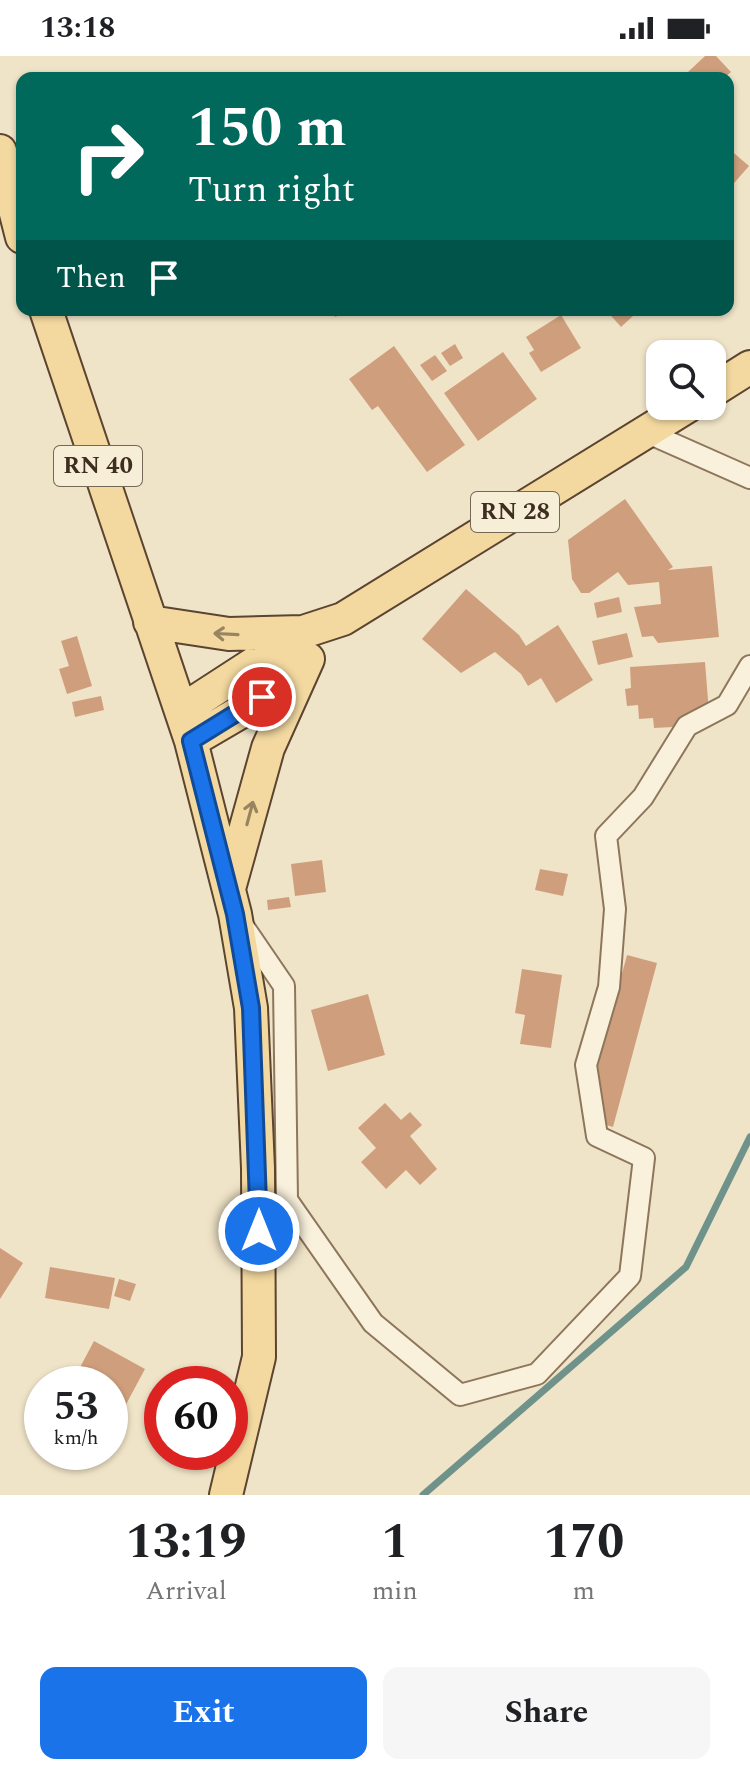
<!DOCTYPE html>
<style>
:root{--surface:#fff;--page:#f6f6f6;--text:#202124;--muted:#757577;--accent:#1a73e8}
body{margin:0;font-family:Spectral,serif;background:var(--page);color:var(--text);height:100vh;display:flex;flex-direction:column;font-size:30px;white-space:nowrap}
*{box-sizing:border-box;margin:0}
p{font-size:26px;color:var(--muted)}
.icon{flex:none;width:44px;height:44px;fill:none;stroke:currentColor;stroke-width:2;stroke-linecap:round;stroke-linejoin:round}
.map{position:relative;height:1439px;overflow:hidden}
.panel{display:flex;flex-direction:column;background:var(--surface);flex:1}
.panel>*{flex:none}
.hud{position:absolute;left:16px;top:16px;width:718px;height:244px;border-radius:16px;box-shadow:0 2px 6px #0004;background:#00695c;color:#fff;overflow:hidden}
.controls{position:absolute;left:646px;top:284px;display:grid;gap:16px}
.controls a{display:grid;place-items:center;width:80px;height:80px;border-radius:16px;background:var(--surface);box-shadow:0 2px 6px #0004;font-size:40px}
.speed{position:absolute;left:24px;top:1310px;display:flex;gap:16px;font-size:40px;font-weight:700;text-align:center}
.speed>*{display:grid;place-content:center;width:104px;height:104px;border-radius:50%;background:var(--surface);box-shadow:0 2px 6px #0004;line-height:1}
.speed small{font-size:20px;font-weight:400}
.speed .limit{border:12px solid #d22;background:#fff;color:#111}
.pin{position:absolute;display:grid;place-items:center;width:68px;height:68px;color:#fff;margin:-34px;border:4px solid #fff;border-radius:50%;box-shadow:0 2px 8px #0007}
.me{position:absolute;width:88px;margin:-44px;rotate:0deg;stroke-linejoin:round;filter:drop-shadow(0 0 6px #0008)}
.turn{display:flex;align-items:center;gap:28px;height:168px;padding:0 40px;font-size:36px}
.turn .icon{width:104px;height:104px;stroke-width:2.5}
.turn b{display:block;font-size:56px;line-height:68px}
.then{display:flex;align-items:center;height:76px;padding:0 40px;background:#0003;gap:16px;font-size:30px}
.eta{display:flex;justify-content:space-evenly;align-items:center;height:136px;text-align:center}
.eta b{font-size:48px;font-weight:700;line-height:56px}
.button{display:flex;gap:16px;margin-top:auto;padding:16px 40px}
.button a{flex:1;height:92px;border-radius:16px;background:var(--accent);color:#fff;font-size:32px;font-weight:700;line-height:92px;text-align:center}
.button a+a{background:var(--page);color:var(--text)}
.status{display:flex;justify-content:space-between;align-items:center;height:56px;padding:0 40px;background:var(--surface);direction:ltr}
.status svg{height:22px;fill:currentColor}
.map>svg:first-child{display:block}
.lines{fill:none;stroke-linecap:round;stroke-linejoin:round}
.stream{stroke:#6f938a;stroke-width:7}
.building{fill:#cf9f7d}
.minor-casing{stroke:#8d765c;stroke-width:24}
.primary-casing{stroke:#5b4430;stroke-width:36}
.minor{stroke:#faf1dc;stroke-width:20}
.primary{stroke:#f3d9a0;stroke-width:32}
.oneway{stroke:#988460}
.route-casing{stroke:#114b97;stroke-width:20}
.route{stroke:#1a73e8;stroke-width:14}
.labels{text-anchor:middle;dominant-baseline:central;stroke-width:7;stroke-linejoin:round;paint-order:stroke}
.shield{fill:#f7eed8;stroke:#756857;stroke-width:2}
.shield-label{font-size:24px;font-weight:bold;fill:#3d2e20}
</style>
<div class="status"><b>13:18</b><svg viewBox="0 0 49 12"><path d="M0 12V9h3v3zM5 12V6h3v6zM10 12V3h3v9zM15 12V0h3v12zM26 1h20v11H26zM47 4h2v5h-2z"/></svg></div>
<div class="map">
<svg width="750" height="1439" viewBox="0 0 750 1439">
<rect width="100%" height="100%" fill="#f0e4c8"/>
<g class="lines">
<path class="stream" d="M423 1439 686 1211 750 1081"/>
</g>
<path class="building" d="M705 0H716L731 16 724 22H694L688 16Z
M728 92 749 110 728 134Z
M333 254H354L335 261Z
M606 254H628L633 260 621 271Z
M561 259 581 292 541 316 529 297 534 294 526 281Z
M455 288 463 302 450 310 441 297Z
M394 290 465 389 427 416 378 350 372 354 349 323Z
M503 296 537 343 478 385 444 337Z
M435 299 447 315 432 325 420 309Z
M625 443 673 511 668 514 712 510 719 581 658 587 653 580 642 581 634 551 661 548 659 526 628 529 618 516 589 537H581L572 523 568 484Z
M466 533 519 579 526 590 558 569 593 624 556 647 541 622 528 630 521 618 495 596 461 617 422 583Z
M619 541 622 556 597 562 594 547Z
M627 577 633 601 598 609 592 585Z
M77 580 92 630 67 638 59 613 69 610 61 585Z
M705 606 710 669 654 672 653 662 639 663 638 649 627 650 625 633 631 632 630 611Z
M101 640 104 654 75 661 72 646Z
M322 804 326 836 295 840 291 808Z
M540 813 568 818 563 840 535 834Z
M289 841 291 851 268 854 267 844Z
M627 899 657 907 613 1071 583 1062Z
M522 913 562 919 551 992 520 988 525 959 515 957Z
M368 938 385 999 328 1015 311 954Z
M385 1047 401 1064 410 1056 422 1069 410 1080 437 1113 420 1129 406 1114 386 1133 361 1106 376 1092 358 1072Z
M0 1192 23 1207 0 1243Z
M50 1211 115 1222 109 1253 45 1242Z
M119 1223 136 1228 130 1245 114 1240Z
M94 1285 145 1313 123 1354 110 1347V1328H91L92 1325 77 1317Z"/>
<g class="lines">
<defs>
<path id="minor" d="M646 376 750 422
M241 867 284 930 287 1144 373 1267 460 1339 537 1318 630 1220 644 1102 597 1080 586 1009 609 931 615 853 606 780 643 741 687 670 727 649 750 610"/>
<path id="primary" d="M0 95 22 181
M46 254 191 685 235 858 251 952 258 1112 259 1301 226 1439
M712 335 750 311
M150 566 229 578 302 576
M181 655 303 576 343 563 688 350
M191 685 249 651 297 613
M230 829 268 692 308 603"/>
</defs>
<use href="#minor" class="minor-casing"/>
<use href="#primary" class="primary-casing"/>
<use href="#minor" class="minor"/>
<use href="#primary" class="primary"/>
</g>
<defs><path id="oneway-shaft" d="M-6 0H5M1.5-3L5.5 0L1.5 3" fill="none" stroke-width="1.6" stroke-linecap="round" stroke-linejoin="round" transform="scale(2)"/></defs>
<g class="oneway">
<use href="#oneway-shaft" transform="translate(226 578) rotate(-177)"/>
<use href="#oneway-shaft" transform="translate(250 757) rotate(-75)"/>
</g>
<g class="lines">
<defs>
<path id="route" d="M259 1175 251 952 235 858 191 685 262 641"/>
</defs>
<use href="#route" class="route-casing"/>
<use href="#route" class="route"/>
</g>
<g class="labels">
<g class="shield">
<rect x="54" y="390" width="88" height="40" rx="6"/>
<rect x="471" y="436" width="88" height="40" rx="6"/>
</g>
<g class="shield-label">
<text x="98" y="410">RN 40</text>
<text x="515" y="456">RN 28</text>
</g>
</g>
</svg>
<div class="controls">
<a><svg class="icon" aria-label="search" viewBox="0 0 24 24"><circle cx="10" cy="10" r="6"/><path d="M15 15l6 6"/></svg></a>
</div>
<div class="speed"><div>53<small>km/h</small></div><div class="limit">60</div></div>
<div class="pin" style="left:262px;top:641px;background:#d93025"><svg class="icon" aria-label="arrive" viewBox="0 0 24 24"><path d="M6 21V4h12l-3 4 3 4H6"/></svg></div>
<svg class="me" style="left:259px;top:1175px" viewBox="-20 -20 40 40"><circle r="17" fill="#1a73e8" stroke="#fff" stroke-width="3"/><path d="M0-11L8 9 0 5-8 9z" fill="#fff"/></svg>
<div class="hud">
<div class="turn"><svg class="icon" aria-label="right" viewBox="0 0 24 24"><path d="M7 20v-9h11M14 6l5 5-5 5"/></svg><div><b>150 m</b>Turn right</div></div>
<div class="then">Then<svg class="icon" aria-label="arrive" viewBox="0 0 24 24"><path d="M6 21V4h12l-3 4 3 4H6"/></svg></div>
</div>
</div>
<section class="panel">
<div class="eta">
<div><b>13:19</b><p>Arrival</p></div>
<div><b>1</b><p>min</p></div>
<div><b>170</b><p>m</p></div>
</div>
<div class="button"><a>Exit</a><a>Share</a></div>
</section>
